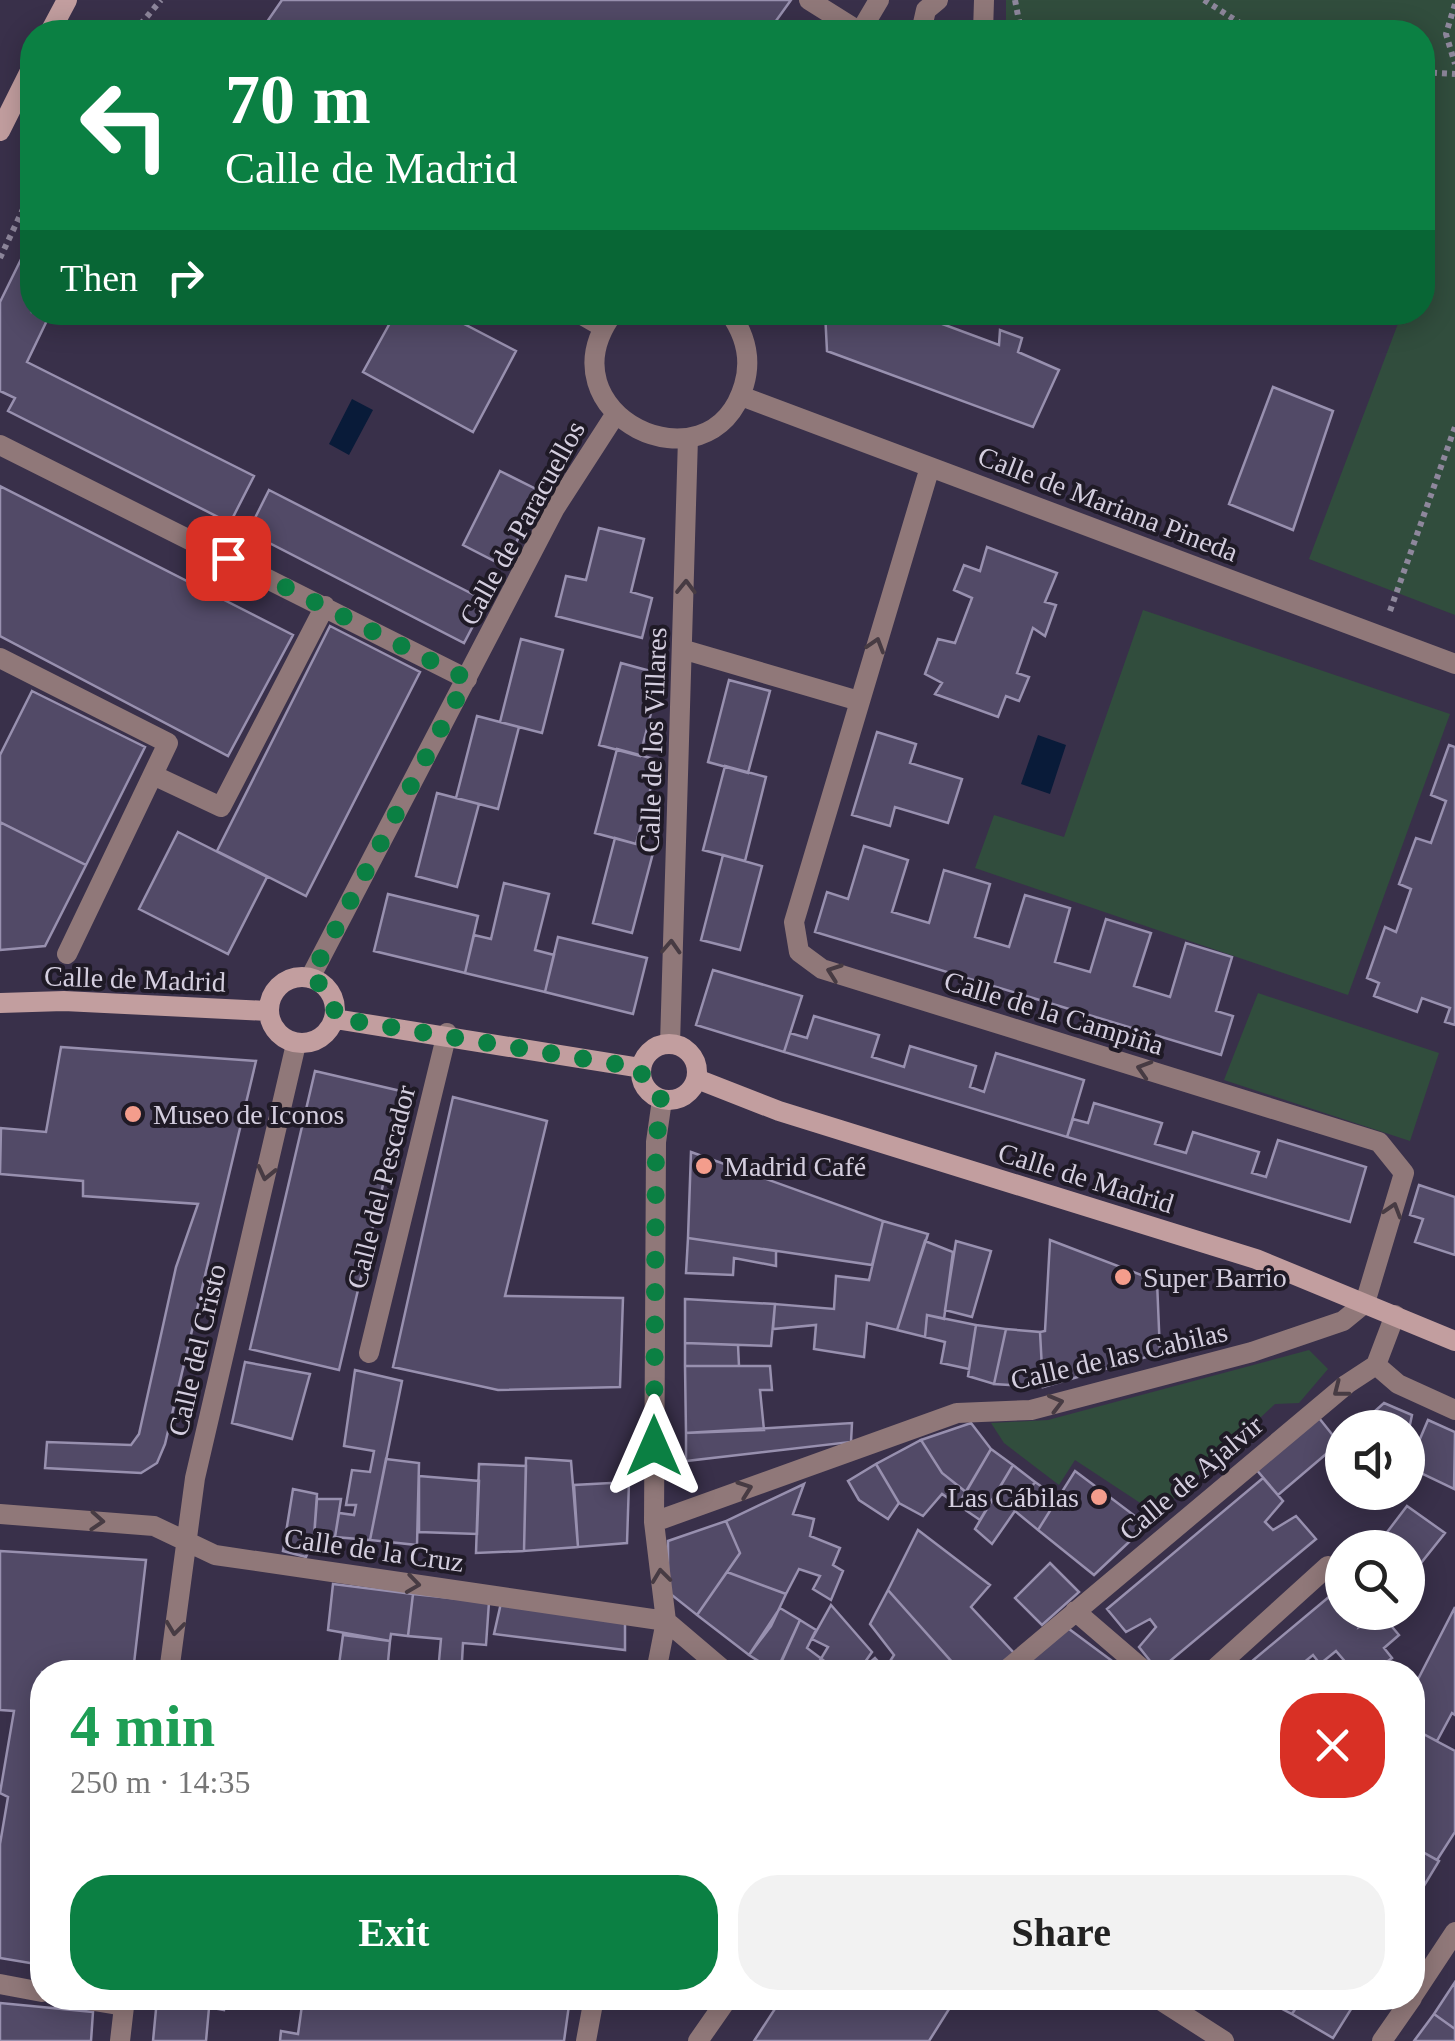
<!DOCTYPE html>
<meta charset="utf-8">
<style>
:root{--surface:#fff;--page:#f2f2f2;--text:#222;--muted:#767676;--accent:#0b8043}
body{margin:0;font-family:Georgia,serif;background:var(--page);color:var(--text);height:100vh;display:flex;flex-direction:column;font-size:38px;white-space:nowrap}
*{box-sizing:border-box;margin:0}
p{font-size:32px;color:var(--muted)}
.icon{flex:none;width:55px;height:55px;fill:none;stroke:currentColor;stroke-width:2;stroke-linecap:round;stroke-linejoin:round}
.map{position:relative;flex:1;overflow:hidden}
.sheet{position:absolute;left:30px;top:1660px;width:1395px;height:350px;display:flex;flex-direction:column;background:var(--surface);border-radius:40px;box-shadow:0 5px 25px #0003}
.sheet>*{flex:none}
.top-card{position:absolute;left:20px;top:20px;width:1415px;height:305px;border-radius:40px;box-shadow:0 5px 25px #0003;background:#0b8043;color:#fff;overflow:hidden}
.tools{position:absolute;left:1325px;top:1410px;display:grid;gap:20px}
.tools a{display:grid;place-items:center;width:100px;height:100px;border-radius:50%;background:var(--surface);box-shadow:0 5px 25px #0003;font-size:50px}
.pin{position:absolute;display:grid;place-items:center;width:85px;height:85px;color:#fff;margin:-42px;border-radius:20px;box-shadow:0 5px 15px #0006}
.me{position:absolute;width:110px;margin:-55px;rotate:0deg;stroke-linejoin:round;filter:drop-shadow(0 0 8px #0008)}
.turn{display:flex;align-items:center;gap:35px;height:210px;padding:0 40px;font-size:45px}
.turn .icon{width:130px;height:130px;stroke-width:2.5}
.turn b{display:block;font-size:70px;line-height:85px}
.then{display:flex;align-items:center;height:95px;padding:0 40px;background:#0003;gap:20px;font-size:38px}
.round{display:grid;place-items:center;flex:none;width:105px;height:105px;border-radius:40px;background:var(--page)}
.head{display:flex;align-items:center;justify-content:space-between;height:170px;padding:0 40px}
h1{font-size:60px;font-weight:800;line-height:75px;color:#1e9e55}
.cta{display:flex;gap:20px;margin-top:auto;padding:20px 40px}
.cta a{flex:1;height:115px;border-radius:40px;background:var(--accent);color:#fff;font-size:40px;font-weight:800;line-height:115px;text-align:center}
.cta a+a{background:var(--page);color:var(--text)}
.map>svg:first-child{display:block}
.green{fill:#314d3d}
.water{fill:#091b39}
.building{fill:#524a67;stroke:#9890af;stroke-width:2.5}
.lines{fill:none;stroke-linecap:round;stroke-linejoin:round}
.path{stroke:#8e879c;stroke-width:6;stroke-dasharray:5 5;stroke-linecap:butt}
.lane{stroke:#907879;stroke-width:20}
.street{stroke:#907879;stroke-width:20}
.secondary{stroke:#c29e9f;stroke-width:20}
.oneway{stroke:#473b43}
.route{stroke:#0b8043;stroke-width:18;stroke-dasharray:0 32.4}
.poi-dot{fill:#f49d8c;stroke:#1f1a26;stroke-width:4}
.labels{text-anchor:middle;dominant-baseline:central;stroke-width:8;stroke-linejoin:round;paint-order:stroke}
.street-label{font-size:28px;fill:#d4cedf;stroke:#1f1a26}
.poi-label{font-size:28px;fill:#d4cedf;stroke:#1f1a26;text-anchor:start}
</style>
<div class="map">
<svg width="1455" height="2041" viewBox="0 0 1455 2041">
<rect width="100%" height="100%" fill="#39304a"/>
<path class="green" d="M1006 0H1455V615L1309 559 1402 313 1422 312 1423 259 1433 231V184L1423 162 1422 32H1006Z
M1143 610 1450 714 1348 995 975 868 994 815 1064 837Z
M1258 993 1439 1053 1410 1141 1224 1080Z
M1309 1350 1328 1369 1299 1403 1275 1404 1157 1514 1075 1460 1059 1485 1004 1443 991 1423 1048 1420Z"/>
<path class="water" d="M352 399 373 410 349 455 329 444Z
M1038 735 1066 745 1050 794 1021 784Z"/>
<path class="building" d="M282 0H791L768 32H260Z
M32 237V312H51L27 362 254 476 230 523 8 411 15 398 0 391V302Z
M396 312H441L516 351 473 432 363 372Z
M825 312H910L999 345 1000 330 1022 338 1018 352 1059 370 1033 427 827 351Z
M1273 387 1333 411 1293 530 1229 504Z
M500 471 542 492 504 566 463 545Z
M0 486 293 635 228 756 0 636Z
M269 490 486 601 464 643 248 532Z
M599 528 644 539 631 592 652 598 642 638 556 616 566 576 586 580Z
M987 547 1057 573 1045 602 1056 605 1045 636 1033 628 1017 673 1029 677 1019 701 1006 696 998 717 935 694 942 683 925 674 938 639 955 643 972 598 954 590 964 565 980 571Z
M330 626 420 672 306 896 217 851Z
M521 639 563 650 542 733 500 722Z
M621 663 661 674 640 756 599 745Z
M729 680 770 691 748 773 708 762Z
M32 691 145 747 86 865 0 822V755Z
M477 716 519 727 498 809 456 798Z
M877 732 916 744 910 763 962 779 948 823 895 807 890 826 852 815Z
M1449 745 1455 747V1025L1445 1022 1450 1008 1422 998 1417 1012 1374 996 1379 983 1367 978 1385 927 1396 932 1411 889 1399 884 1416 838 1431 843 1446 801 1431 795Z
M617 749 658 760 636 844 595 833Z
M725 766 766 777 745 861 703 850Z
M437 793 479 804 457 887 416 876Z
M0 822 86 865 45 946 0 950Z
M178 832 267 877 228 954 139 909Z
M615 838 654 849 632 933 593 923Z
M864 846 908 860 892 912 929 923 944 870 990 884 975 937 1009 947 1025 895 1070 908 1055 962 1090 972 1106 919 1151 933 1134 986 1170 997 1186 943 1232 957 1216 1011 1233 1016 1221 1055 815 932 827 892 848 899Z
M723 855 762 866 740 950 701 940Z
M504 883 549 894 535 950 554 955 545 992 465 973 474 935 491 939Z
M388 894 478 916 465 973 374 951Z
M558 937 647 958 633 1014 545 992Z
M713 970 802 996 784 1052 696 1025Z
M814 1016 879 1035 872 1057 904 1067 910 1046 976 1066 970 1087 984 1092 996 1053 1084 1080 1067 1137 784 1052 790 1033 807 1038Z
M61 1047 256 1061 165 1444 157 1463 141 1473 45 1468 47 1442 131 1445 139 1434 176 1267 198 1204 83 1196V1181L0 1174 1 1128 46 1132Z
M315 1071 405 1092 339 1370 250 1349Z
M453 1097 547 1121 505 1296 623 1298 620 1387 498 1390 393 1367Z
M1094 1103 1162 1123 1155 1144 1186 1153 1193 1132 1259 1152 1252 1173 1266 1177 1278 1140 1366 1167 1350 1222 1067 1137 1073 1119 1088 1123Z
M691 1152 883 1221 872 1265 688 1238Z
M1419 1185 1455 1197V1255L1415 1242 1423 1219 1410 1215Z
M883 1221 928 1234 897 1330 867 1323 864 1357 814 1349 816 1325 773 1329 775 1304 834 1309 836 1276 869 1280Z
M688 1238 776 1251V1266L734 1258 733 1275 686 1273Z
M1050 1240 1157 1281 1160 1353 1043 1387 1040 1332 1045 1331Z
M925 1241 953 1252 944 1319 927 1315 925 1337 897 1330Z
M956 1241 991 1251 972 1317 945 1310Z
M685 1299 775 1304 771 1346 685 1343Z
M927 1315 976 1325 969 1369 941 1363 945 1342 925 1337Z
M976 1325 1006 1329 994 1384 968 1376Z
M1006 1329 1040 1332 1043 1387 994 1384Z
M685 1343 738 1345 739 1366H685Z
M245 1362 310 1374 292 1439 232 1423Z
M685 1366H770L772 1390H760L764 1430 686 1433Z
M355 1370 402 1381 370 1540 335 1537 339 1513 354 1515 356 1505H346L352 1470 370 1472 374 1451 344 1446Z
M1384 1403 1412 1415 1408 1434V1428H1356Z
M1319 1418 1339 1443 1278 1495 1255 1468Z
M1428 1420 1455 1432 1454 1489 1408 1467Z
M852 1423 851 1442 686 1461V1433Z
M971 1423 991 1449 966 1492 942 1473 921 1440Z
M921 1440 942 1473 966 1492 958 1505 942 1494 923 1516 899 1503 876 1464Z
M991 1449 1013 1465 980 1520 958 1505Z
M526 1458 571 1461 578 1547 524 1551Z
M386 1459 419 1463 417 1545 370 1540Z
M479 1464 526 1466 524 1551 476 1553Z
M876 1464 899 1503 888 1519 859 1500 848 1481Z
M1013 1465 1035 1482 992 1544 975 1529Z
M1075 1471 1147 1525 1094 1575 1038 1530Z
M419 1476 479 1481 477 1534 419 1532Z
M1263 1478 1283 1501 1265 1522 1273 1530 1296 1516 1316 1539 1158 1671 1139 1647 1156 1627 1150 1619 1126 1632 1107 1609Z
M629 1482 627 1543 578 1547 574 1485Z
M1035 1482 1058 1498 1038 1530 1015 1511Z
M804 1484 793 1514 814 1519 810 1536 840 1548 833 1565 843 1571 831 1600 813 1589 820 1576 799 1569 786 1594 727 1572 740 1553 726 1521Z
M293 1489 317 1494 314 1537 306 1557 283 1551Z
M317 1499H341L335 1537H314Z
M1407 1506 1445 1533 1409 1578 1408 1548H1375Z
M726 1521 740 1553 697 1615 668 1592V1541Z
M918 1530 990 1585 971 1607 1014 1653 993 1672H961L888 1590Z
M0 1551 146 1560 133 1672H42V1965L0 1958V1844L8 1797 0 1793 14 1711 0 1710Z
M1050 1563 1079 1592 1042 1625 1015 1598Z
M727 1572 786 1594 771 1626 749 1655 697 1615Z
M333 1584 413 1594 408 1636 391 1634 390 1641 328 1630Z
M1342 1586V1612H1365L1359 1627 1382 1615 1399 1635 1384 1648 1392 1658 1373 1672H1354L1336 1651 1320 1664 1313 1655 1292 1672H1239Z
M888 1590 961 1672 885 1669 894 1655 870 1624Z
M413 1594 489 1602 486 1645 463 1643 462 1661 485 1662 484 1672H438L441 1639 408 1636Z
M501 1603 625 1620V1650L494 1634Z
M831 1605 872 1652 858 1672H813L828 1647 812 1639Z
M1455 1607V1715L1452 1713 1437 1741 1412 1728V1691Z
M780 1608 800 1620 776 1672 749 1655Z
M800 1620 816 1630 807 1648 823 1660 813 1672H777Z
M1065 1626 1127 1672H1013Z
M343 1635 390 1641 387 1672H338Z
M875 1658 888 1672H858L868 1664Z
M1412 1728 1455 1751V1832L1437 1860 1412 1846Z
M1412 1846 1439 1861 1419 1894 1412 1890Z
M1455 1982V2029L1434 2014Z
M157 1998H226L224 2010Z
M303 1998H570L564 2041H280L281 2031 298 2034Z
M782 1998H956L929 2041H754Z
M1261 1998H1302L1292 2014Z
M1302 1998H1358L1333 2038 1292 2014Z
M157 1999 209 2008 206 2041H153Z
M0 2003 93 2012 91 2041H0Z
M1434 2014 1455 2029V2041H1414Z"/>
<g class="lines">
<path class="path" d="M1015 0 1019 21 1029 32
M1204 0 1254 32
M1455 4 1446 34 1455 64
M134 32 161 0
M1422 72 1455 74
M0 258 32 190
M1390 611 1455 427"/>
<path class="lane" d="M809 0 860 32
M921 32 926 10 938 0
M983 32 984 0"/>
<path class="street" d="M860 32 879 0
M577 312 603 327
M614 312C537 414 711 497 744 385 752 358 745 334 729 312
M741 396 1455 664
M0 445 467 679
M685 650 859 701
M0 658 168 743 67 954
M153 775 221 807 325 606
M310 978 555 508 615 415
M670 1044 688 438
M369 1353 447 1033
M1376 1365 1398 1384 1455 1410
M0 1514 154 1526 215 1555 666 1621 726 1672
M654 1522 957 1413 1031 1410 1252 1352 1343 1321 1365 1303 1404 1173 1379 1142 822 969 799 952 794 922 930 467
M1075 1611 1146 1672
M169 1672 195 1478 296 1044
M656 1672 666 1621 654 1522 656 1142 662 1100
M1004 1672 1347 1384 1376 1365 1395 1315
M1211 1672 1328 1566
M0 1984 42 1992
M1412 1997 1455 1932
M76 1998 124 2006
M1157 1998 1224 2041
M120 2041 125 1998
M586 2041 594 1998
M698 2041 728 1998
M1382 2041 1412 1998"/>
<path class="secondary" d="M50 32 67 0
M0 131 32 67
M269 1010a33 33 0 1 1 66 0a33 33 0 1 1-66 0Z
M0 1003 64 1001 267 1011
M335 1019 641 1068
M641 1072a28 28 0 1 1 56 0a28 28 0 1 1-56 0Z
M697 1079 779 1111 1256 1259 1455 1341"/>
</g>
<defs><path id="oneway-chevron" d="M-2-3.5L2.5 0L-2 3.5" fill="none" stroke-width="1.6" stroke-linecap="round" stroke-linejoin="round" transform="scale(2.5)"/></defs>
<g class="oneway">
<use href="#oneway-chevron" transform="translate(686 587) rotate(-89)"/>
<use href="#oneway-chevron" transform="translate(876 645) rotate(-73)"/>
<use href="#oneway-chevron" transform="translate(671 947) rotate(-87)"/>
<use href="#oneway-chevron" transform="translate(834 972) rotate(-160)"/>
<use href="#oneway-chevron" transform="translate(1144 1069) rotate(-163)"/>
<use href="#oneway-chevron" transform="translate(266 1173) rotate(103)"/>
<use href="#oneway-chevron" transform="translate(1393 1210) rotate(-73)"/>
<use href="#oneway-chevron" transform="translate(1340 1390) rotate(142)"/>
<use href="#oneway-chevron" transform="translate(1056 1403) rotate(-15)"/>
<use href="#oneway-chevron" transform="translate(745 1489) rotate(-20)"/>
<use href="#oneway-chevron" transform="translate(97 1521) rotate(4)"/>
<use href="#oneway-chevron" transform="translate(661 1576) rotate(-97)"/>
<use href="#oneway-chevron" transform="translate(413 1584) rotate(8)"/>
<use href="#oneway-chevron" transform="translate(175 1628) rotate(97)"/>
</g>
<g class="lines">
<path class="route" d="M228 558 467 679 310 978C329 988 334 997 335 1018L641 1068 643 1082 662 1100 656 1142 654 1446"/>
</g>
<g class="poi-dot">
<circle cx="133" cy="1114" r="10"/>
<circle cx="704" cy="1166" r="10"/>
<circle cx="1123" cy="1277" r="10"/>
<circle cx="1099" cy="1497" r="10"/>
</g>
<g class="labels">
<g class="street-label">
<text transform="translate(1108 504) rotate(21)">Calle de Mariana Pineda</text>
<text transform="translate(522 523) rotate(-61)">Calle de Paracuellos</text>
<text transform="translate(653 740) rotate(-88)">Calle de los Villares</text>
<text transform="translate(135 979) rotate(2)">Calle de Madrid</text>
<text transform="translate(1054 1013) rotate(17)">Calle de la Campiña</text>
<text transform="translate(1086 1178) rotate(17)">Calle de Madrid</text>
<text transform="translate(381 1187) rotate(-76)">Calle del Pescador</text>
<text transform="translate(197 1350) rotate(-77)">Calle del Cristo</text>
<text transform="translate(1119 1356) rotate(-13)">Calle de las Cabilas</text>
<text transform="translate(1191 1478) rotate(-40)">Calle de Ajalvir</text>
<text transform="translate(374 1550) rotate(8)">Calle de la Cruz</text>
</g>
<g class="poi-label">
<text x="153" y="1114">Museo de Iconos</text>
<text x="724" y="1166">Madrid Café</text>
<text x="1143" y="1277">Super Barrio</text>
<text x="1079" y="1497" text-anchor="end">Las Cábilas</text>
</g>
</g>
</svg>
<div class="tools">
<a><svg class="icon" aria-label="sound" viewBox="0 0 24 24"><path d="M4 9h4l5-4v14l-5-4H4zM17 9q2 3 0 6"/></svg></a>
<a><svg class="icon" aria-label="search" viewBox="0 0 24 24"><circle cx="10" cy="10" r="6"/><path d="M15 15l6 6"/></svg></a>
</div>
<div class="pin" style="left:228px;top:558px;background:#d93025"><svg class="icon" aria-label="arrive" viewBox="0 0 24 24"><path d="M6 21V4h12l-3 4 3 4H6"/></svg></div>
<svg class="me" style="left:654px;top:1446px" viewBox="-20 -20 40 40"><path d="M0-17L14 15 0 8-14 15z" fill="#0b8043" stroke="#fff" stroke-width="4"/></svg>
<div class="top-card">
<div class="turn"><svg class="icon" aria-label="left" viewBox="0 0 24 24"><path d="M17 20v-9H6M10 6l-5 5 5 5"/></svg><div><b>70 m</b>Calle de Madrid</div></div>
<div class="then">Then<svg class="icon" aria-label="right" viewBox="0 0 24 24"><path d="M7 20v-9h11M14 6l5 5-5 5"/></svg></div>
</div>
<section class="sheet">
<div class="head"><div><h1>4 min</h1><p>250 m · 14:35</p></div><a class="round" style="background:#d93025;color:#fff"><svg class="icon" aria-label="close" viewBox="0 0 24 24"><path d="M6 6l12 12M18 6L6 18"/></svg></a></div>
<div class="cta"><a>Exit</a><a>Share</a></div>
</section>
</div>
